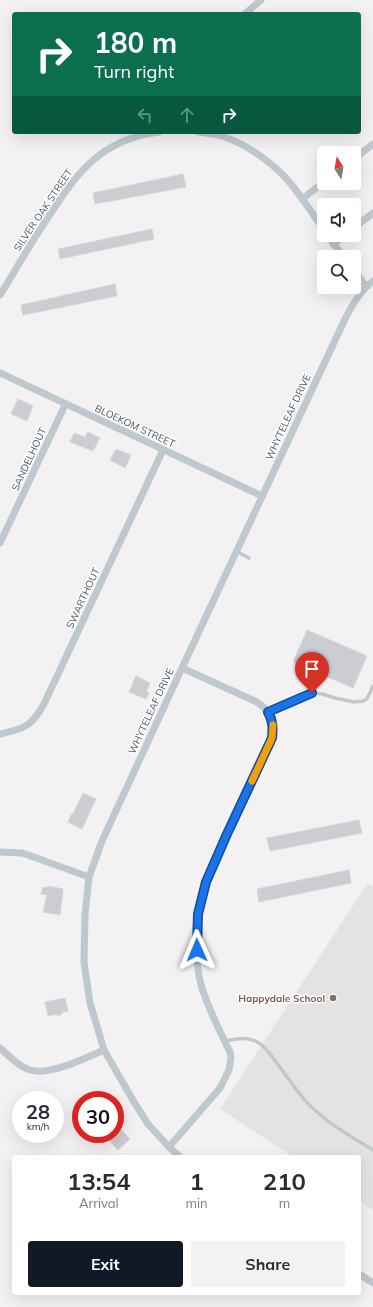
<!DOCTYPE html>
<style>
:root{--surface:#fff;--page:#f2f2f3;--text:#2b2b33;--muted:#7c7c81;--accent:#111827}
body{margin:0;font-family:Mulish,sans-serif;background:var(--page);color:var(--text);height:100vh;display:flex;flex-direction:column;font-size:15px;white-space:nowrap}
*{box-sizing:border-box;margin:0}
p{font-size:13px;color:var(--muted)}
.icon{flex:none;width:22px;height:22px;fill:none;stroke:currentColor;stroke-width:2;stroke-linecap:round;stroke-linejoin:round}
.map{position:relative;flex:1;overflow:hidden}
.side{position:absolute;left:12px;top:1155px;width:349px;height:140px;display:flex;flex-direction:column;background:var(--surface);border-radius:4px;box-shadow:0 4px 16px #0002}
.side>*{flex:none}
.banner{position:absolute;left:12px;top:12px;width:349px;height:122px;border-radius:4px;box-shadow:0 4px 16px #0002;background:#0b6e4f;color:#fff;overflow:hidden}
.needle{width:26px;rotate:349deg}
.buttons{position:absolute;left:317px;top:146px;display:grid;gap:8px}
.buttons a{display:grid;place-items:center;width:44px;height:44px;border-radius:4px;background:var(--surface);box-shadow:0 4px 16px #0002;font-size:20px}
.speed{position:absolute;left:12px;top:1091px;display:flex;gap:8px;font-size:20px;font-weight:700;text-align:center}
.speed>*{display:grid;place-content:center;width:52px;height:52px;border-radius:50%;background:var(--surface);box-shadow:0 4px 16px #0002;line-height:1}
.speed small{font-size:10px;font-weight:400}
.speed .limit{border:6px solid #d22;background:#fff;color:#111}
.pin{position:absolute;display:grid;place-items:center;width:34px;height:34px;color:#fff;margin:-41px -17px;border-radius:50% 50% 50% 0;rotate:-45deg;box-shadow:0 0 4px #0007}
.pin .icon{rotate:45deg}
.me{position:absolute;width:44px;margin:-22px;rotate:359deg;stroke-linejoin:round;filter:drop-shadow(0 0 3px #0008)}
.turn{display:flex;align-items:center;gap:14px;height:84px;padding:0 16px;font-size:18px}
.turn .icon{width:52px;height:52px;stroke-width:2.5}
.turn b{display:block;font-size:28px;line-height:34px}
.lanes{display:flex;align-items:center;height:38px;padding:0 16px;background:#0003;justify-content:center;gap:20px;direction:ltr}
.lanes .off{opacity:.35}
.eta{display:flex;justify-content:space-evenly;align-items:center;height:68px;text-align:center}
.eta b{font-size:24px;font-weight:700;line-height:28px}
.cta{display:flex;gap:8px;margin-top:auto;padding:8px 16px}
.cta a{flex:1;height:46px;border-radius:4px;background:var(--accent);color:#fff;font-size:16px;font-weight:700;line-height:46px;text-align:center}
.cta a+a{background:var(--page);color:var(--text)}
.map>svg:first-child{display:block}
.education{fill:#e4e2e3}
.building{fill:#cbcdd3;stroke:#d5d7dc}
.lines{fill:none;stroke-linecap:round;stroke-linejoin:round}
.service{stroke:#bfc8cf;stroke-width:3.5}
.minor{stroke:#bfc8cf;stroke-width:7}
.route-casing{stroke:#114b97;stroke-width:10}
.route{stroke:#1a73e8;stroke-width:7}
.slow{stroke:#f59e0b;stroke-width:7}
.education-dot{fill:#8d6e63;stroke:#fff;stroke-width:1.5}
.labels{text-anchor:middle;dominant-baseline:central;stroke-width:3;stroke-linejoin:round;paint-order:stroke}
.street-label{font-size:10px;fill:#49545e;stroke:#fff}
.education-label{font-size:10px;font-weight:bold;fill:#785e54;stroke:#fff;text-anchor:end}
</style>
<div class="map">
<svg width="373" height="1307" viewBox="0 0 373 1307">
<rect width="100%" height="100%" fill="#f3f1f1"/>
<path class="education" d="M367 884 373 887V1210L359 1201V1157H293L220 1109Z"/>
<path class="building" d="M183 174 186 187 95 204 93 193Z
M152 229 154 239 60 259 58 249Z
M115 284 117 296 23 315 21 305Z
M18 399 33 406 27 421 11 414Z
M88 432 100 438 93 451 70 442 74 433 85 437Z
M116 449 131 455 125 468 110 460Z
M307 630 367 656 353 688 293 662Z
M136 676 150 683 146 692 149 693 146 699 129 692Z
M83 793 96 799 82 829 68 822 72 813 73 814Z
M359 820 362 833 270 851 267 838Z
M349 870 351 883 259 902 257 889Z
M48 886 63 889 60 915 43 912 47 895 41 894 43 887 48 888Z
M65 998 68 1011 62 1012V1014L57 1016V1014L48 1016 45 1002Z
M118 1126 130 1139 118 1150 106 1137 109 1134H115V1129Z"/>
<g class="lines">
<path class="service" d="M236 551 249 558
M268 712 312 693 323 694 335 698 354 702 363 701 367 699 373 686
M224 1041C235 1039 247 1036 257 1042 265 1046 271 1055 276 1062 285 1074 294 1087 304 1099 323 1121 349 1135 373 1150"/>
<path class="minor" d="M245 14 261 0
M198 132C206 133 215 134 222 136 245 144 267 159 284 176 299 192 311 212 324 230
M354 159 373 144
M302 199 324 182
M354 228 373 213
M327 235 344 257
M333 244 345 235
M354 270 366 286
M0 295C15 271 29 246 45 222 75 176 99 139 159 132
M0 373 262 496
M0 543 65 405
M0 734C24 729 32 726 44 704L163 450
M0 852 22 853 31 856 89 877
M0 1048C8 1055 19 1067 30 1070 50 1076 85 1058 104 1050
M169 1147 220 1088 229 1070 231 1058 230 1052C219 1030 208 1008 201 985 196 964 194 934 198 912 204 881 218 852 231 824 244 798 256 773 268 747 276 728 275 714 257 702L182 668
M180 1157 169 1147 148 1124 134 1102 104 1050 90 1003 84 962 85 915 89 877 102 841 182 668 345 319C353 304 360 291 373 281
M359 1274 373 1283"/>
</g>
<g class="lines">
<defs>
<path id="route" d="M197 950 198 914 206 882 227 834 272 738C273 728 273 721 268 712L312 693"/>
</defs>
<use href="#route" class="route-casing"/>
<use href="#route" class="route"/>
<path class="slow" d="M252 781 272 738 273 725"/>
</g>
<circle class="education-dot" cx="333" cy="998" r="4"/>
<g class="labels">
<g class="street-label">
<text transform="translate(43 210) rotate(-56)">SILVER OAK STREET</text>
<text transform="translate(288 417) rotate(-65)">WHYTELEAF DRIVE</text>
<text transform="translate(135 426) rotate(25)">BLOEKOM STREET</text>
<text transform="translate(29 459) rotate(-65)">SANDELHOUT</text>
<text transform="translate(83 598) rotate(-65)">SWARTHOUT</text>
<text transform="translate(151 711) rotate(-65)">WHYTELEAF DRIVE</text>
</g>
<g class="education-label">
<text x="325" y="998">Happydale School</text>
</g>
</g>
</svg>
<div class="buttons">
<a><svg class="needle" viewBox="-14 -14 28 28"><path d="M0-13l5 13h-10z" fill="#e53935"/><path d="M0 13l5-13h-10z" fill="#7c7c81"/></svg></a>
<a><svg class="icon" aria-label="sound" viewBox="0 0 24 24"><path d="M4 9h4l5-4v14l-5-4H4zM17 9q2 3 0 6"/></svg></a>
<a><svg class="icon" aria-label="search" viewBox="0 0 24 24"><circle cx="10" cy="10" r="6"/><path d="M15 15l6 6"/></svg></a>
</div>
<div class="speed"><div>28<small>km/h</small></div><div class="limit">30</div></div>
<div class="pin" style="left:312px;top:693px;background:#d93025"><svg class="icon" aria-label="arrive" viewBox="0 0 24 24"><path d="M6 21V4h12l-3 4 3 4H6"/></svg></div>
<svg class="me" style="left:197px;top:950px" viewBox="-20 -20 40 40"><path d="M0-17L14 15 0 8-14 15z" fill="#1a73e8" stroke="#fff" stroke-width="4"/></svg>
<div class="banner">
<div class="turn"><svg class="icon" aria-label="right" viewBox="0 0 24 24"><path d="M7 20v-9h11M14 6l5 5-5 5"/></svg><div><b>180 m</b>Turn right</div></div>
<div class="lanes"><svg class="icon off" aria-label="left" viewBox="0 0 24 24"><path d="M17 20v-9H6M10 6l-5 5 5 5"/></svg><svg class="icon off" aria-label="ahead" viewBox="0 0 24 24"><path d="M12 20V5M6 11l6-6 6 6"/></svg><svg class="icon" aria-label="right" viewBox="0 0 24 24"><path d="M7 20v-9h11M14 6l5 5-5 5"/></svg></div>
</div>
<section class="side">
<div class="eta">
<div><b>13:54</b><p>Arrival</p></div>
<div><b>1</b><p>min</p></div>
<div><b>210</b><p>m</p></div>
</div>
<div class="cta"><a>Exit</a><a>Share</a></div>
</section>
</div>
